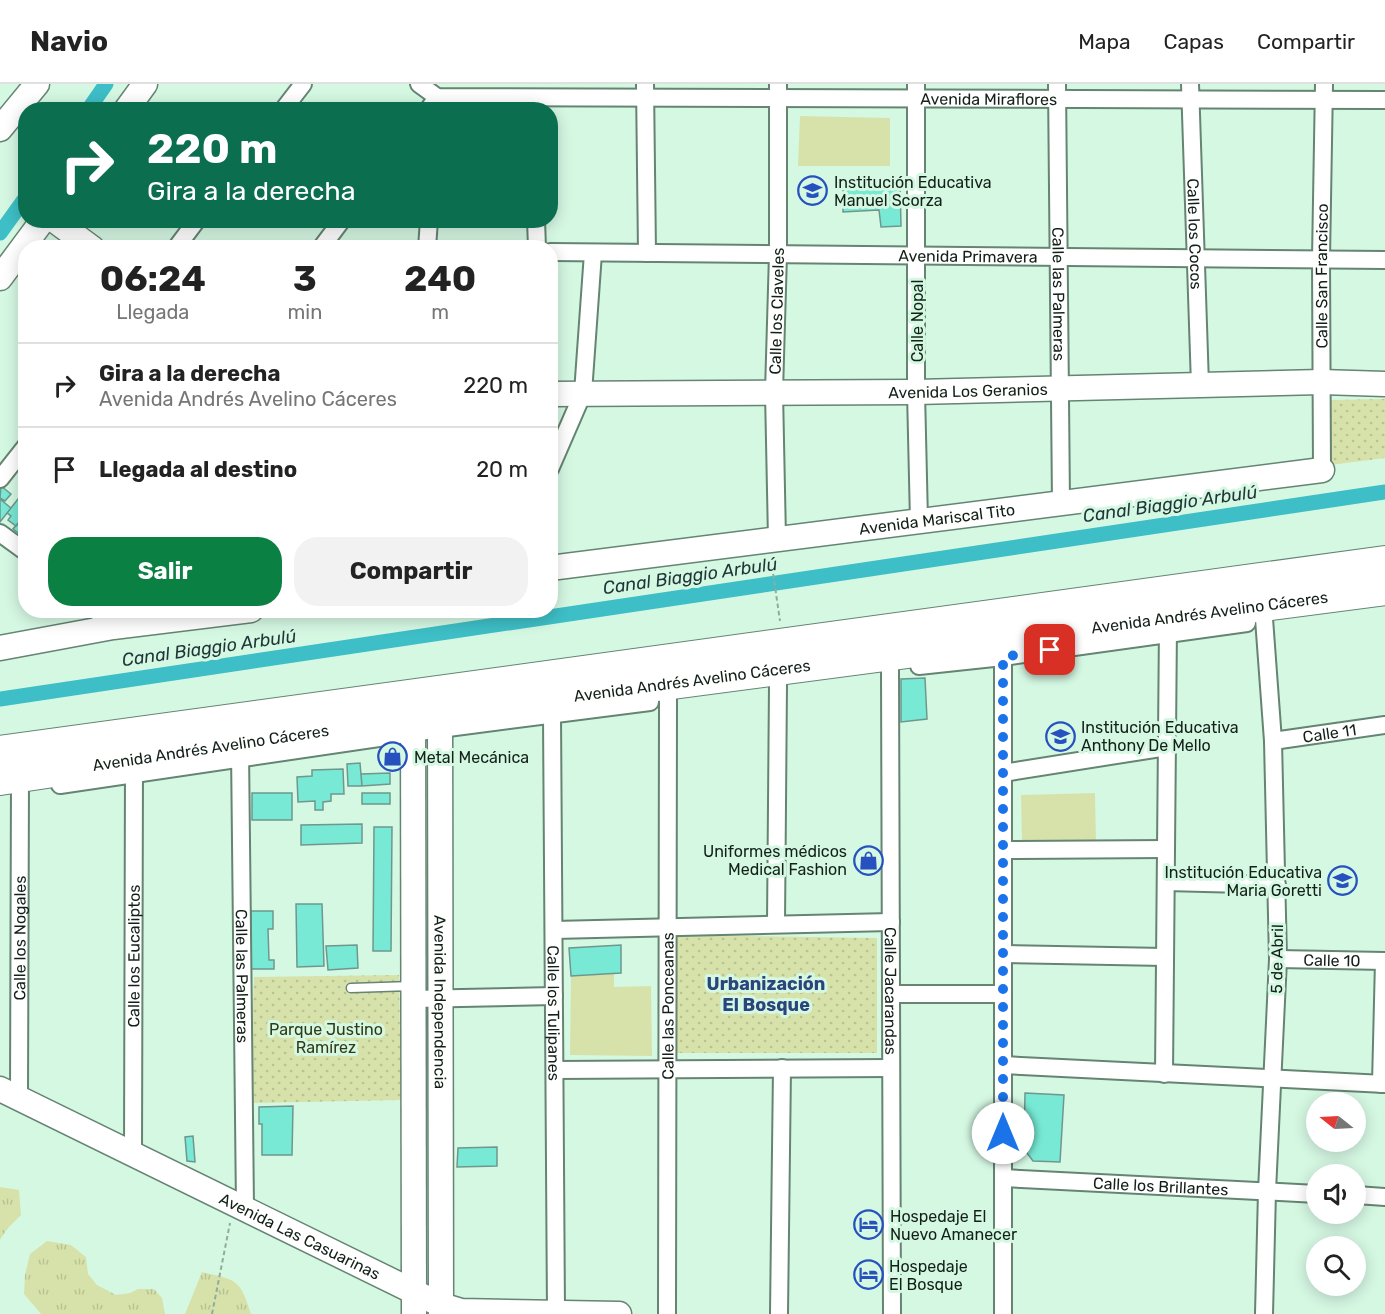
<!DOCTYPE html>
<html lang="es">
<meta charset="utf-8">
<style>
:root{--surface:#fff;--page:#f2f2f2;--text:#222;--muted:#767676;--line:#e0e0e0;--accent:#0b8043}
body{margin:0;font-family:Rubik,sans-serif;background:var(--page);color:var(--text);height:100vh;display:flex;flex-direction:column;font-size:22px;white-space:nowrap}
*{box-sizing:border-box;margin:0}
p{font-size:20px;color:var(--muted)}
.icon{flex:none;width:33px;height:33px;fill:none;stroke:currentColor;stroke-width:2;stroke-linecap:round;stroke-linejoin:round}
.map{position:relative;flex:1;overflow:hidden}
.sheet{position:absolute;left:18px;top:156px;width:540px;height:378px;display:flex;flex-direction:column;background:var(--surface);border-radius:24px;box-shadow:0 3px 15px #0003}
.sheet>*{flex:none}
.top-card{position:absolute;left:18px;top:18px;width:540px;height:126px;border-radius:24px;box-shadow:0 3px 15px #0003;background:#0b6e4f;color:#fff;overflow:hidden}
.needle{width:39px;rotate:288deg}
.controls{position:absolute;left:1306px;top:1008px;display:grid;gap:12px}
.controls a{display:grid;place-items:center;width:60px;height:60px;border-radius:50%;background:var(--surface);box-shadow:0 3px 15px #0003;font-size:30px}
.pin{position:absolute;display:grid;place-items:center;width:51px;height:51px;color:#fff;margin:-26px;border-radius:12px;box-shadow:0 3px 9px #0006}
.me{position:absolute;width:66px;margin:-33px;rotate:0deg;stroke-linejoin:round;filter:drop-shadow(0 0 4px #0008)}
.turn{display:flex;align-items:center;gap:21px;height:126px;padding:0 30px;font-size:27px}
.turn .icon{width:78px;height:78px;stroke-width:2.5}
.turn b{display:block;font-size:42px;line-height:51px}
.eta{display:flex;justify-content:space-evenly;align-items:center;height:102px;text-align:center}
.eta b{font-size:36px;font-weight:700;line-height:42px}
.action{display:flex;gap:12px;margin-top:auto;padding:12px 30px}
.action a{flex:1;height:69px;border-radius:24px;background:var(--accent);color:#fff;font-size:24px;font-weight:700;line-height:69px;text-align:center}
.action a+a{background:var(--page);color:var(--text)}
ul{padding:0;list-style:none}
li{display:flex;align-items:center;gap:18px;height:84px;padding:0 30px;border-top:2px solid var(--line)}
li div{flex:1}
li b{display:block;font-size:22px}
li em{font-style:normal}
header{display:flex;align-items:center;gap:36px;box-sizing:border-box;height:84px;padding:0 30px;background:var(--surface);border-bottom:2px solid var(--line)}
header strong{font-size:28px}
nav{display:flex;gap:33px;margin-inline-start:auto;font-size:21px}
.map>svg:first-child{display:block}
.grass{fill:url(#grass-tufts)}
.park{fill:url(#park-dots)}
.garden{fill:#d7e2ab}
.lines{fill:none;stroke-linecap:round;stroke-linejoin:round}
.canal{stroke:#3ebec6;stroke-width:15}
.building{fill:#77e9d4;stroke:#6f978e;stroke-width:1.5}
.lane-casing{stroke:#658472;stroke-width:11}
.street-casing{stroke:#658472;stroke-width:20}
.secondary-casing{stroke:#658472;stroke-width:27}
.highway-casing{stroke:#658472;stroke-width:34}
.path{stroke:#90ac9b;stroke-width:2;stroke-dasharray:4.5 3;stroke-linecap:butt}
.lane{stroke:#fff;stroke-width:8}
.street{stroke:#fff;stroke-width:16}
.secondary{stroke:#fff;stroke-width:24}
.highway{stroke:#fff;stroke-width:32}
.route{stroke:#1a73e8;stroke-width:10;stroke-dasharray:0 18}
.labels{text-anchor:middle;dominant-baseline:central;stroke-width:6;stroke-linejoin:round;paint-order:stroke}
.street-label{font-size:16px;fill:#132018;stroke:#d5f8e3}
.poi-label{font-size:16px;fill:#132018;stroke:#d5f8e3;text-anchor:start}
.park-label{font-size:16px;fill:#333915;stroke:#d5f8e3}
.water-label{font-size:18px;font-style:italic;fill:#1f3537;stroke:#d5f8e3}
.neighbourhood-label{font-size:18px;font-weight:bold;fill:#2b447c;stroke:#d5f8e3}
</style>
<header>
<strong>Navio</strong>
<nav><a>Mapa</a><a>Capas</a><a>Compartir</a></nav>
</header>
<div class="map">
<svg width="1385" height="1230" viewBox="0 0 1385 1230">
<defs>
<pattern id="grass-tufts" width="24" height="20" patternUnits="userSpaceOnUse" patternTransform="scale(1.5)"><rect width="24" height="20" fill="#d7e2ab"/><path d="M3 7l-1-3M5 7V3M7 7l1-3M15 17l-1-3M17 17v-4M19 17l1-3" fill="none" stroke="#b8c292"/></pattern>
<pattern id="park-dots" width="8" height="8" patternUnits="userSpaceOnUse" patternTransform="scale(1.5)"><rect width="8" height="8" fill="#d7e2ab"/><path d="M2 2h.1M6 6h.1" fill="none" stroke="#b8c292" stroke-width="1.8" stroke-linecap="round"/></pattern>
</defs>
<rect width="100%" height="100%" fill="#d5f8e3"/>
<path class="grass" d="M0 1103 19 1106 21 1131 7 1145 0 1156Z
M47 1157 71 1161 86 1173 88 1190 97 1201 116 1211 130 1209 138 1205H154L162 1214 165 1230H41L24 1210 25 1191 30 1170Z
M202 1188C237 1196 240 1195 251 1230H185Z"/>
<path class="park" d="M1385 315V374L1330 381V316Z
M672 851 877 854V969H669Z
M399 891 401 1016 249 1019 254 893Z"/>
<path class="garden" d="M800 32 890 34V82H798Z
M1095 709 1096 757 1022 759 1021 711Z
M614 890V903L651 902 652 972 570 971 571 892Z"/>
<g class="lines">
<path class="canal" d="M88 26 106 0
M0 149 26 113
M0 615 1385 408"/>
</g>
<path class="building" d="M900 98 901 142 881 143 879 126 843 128V102Z
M1 402 11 410 5 417 0 414Z
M0 415 11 424 0 438Z
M18 415 26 421V430L16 442 8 436 11 432 7 429Z
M26 430V455L13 445Z
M925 594 927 635 901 638V595Z
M360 679 362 702H348L347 680Z
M343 685 344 710H331V717L323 718V726H315V717L298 718 297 693 312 692V686Z
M390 689V700L362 702 361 690Z
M252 709H292V736H252Z
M362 709H390V720H362Z
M362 740V759L301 761V741Z
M374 743H392L391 867H373Z
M296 820H322L324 882 297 883Z
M251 827H273V845H268L269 876H274V885H251Z
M357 861 358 884 328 886 326 862Z
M621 861V889L571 892 569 864Z
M1025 1009 1064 1011 1060 1078 1033 1077 1024 1065Z
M293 1022 292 1071H262V1040H259V1023Z
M193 1052 195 1078 187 1077 185 1053Z
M497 1063V1082L457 1083 458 1064Z"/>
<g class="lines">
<defs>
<path id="lane" d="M351 904 412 902"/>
<g id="street">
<path id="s1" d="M419 0 437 13 1385 16"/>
<path d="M645 0 647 169"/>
<path d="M916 0V308L919 437"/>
<path id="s2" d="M1057 0 1061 419"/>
<path id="s3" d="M1190 0 1200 301"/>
<path d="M283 26 303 0"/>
<path d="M428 26 437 13"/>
<path d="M536 136 537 164"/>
<path d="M176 164 197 136"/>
<path d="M321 164 342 136"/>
<path d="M427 164 429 136"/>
<path id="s4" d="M550 168 1385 176"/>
<path d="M550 385 583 309 593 169"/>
<path id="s5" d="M1322 386 1321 175 1324 0"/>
<path d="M0 395 26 362"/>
<path d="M0 449 26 468"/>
<path id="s6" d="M777 455 774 308 778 170V0"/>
<path d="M1263 521 1273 657 1278 875 1267 1107 1264 1230"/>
<path d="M95 526 113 543"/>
<path d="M1003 562V1230"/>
<path d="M919 582 1003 573 1247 539"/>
<path id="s7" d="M890 585 892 1230"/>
<path id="s8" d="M552 631 556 1229"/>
<path id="s9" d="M1273 657 1385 641"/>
<path id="s10" d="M240 666 245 1124"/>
<path d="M1003 689 1167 663"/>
<path d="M60 701 440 645 650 618"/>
<path d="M1003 766 1166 765"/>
<path d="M1166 798 1277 801"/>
<path d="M776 840 778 600"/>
<path d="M554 846 891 838"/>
<path d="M1003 870 1165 873"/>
<path id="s11" d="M1278 875 1385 877"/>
<path d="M891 910H1003"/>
<path d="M413 915 554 912"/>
<path d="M1003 981 1385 1000"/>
<path d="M555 986 891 984"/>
<path d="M1164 990 1168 541"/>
<path d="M1381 1000 1384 877"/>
<path id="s12" d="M19 1014 20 693"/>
<path id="s13" d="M133 1070 134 682"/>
<path id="s14" d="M1003 1094 1317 1110"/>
<path d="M1356 1111 1385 1113"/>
<path id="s15" d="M667 1230 668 615"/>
<path d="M779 1230 782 984"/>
</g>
<g id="secondary">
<path d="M126 26 145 0"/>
<path d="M0 45 37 0"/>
<path d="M54 136 92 164"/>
<path d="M0 194 43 136"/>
<path id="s16" d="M550 310 916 308 1321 298 1385 300"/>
<path id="s17" d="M550 484 1322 386"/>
<path d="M0 564 113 543 251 526"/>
<path id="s18" d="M440 614 441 1230"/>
<path d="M413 617 414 1230"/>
<path id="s19" d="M0 1005 441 1221 461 1227 619 1230"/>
</g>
<g id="highway">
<path d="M0 668 1385 478"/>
<path id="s20" d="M0 695 413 633 1385 505"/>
</g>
</defs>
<use href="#lane" class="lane-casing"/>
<use href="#street" class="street-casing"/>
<use href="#secondary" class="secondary-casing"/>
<use href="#highway" class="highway-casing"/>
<path class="path" d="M771 475 780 537
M212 1230 230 1139"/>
<use href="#lane" class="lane"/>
<use href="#street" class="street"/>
<use href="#secondary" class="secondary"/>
<use href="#highway" class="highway"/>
</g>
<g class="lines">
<path class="route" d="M1003 1049V573L1050 566"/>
</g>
<defs>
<symbol id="school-ring" viewBox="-11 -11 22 22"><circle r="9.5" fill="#d5f8e3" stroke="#2651bf" stroke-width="1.5"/><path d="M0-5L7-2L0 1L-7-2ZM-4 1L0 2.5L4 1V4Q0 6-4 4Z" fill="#2651bf"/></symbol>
<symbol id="shop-ring" viewBox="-11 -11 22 22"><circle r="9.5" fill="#d5f8e3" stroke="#2651bf" stroke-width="1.5"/><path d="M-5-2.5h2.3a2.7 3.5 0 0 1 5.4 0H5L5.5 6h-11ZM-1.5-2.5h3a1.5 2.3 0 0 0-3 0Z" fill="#2651bf"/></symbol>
<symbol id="hotel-ring" viewBox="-11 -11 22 22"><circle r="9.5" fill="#d5f8e3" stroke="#2651bf" stroke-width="1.5"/><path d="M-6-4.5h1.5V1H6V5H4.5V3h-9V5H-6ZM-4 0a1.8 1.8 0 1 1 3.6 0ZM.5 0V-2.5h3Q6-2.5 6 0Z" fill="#2651bf"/></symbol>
</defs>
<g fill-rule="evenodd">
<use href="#school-ring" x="796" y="90" width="33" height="33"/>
<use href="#school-ring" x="1044" y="636" width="33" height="33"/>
<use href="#shop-ring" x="376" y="656" width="33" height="33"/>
<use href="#shop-ring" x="852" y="760" width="33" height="33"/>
<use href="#school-ring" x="1326" y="780" width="33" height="33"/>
<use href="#hotel-ring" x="852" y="1124" width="33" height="33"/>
<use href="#hotel-ring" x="852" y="1174" width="33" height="33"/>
</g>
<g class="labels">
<g class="street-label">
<text stroke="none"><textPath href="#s1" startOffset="574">Avenida Miraflores</textPath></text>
<text stroke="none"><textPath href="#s3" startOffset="150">Calle los Cocos</textPath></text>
<text stroke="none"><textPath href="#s4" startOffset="418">Avenida Primavera</textPath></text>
<text stroke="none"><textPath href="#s5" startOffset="194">Calle San Francisco</textPath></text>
<text stroke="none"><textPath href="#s2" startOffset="210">Calle las Palmeras</textPath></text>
<text stroke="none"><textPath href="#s6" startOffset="228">Calle los Claveles</textPath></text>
<text transform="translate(917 237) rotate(-90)">Calle Nopal</text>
<text stroke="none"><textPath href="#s16" startOffset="418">Avenida Los Geranios</textPath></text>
<text stroke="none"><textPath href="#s17" startOffset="390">Avenida Mariscal Tito</textPath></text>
<text stroke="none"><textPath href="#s20" startOffset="1221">Avenida Andrés Avelino Cáceres</textPath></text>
<text stroke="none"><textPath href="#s20" startOffset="699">Avenida Andrés Avelino Cáceres</textPath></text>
<text stroke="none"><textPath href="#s9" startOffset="57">Calle 11</textPath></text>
<text stroke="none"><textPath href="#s20" startOffset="213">Avenida Andrés Avelino Cáceres</textPath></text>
<text stroke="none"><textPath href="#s12" startOffset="160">Calle los Nogales</textPath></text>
<text stroke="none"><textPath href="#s13" startOffset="198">Calle los Eucaliptos</textPath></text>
<text transform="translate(1277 875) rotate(-89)">5 de Abril</text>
<text stroke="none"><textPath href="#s11" startOffset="54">Calle 10</textPath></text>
<text stroke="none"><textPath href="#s10" startOffset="226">Calle las Palmeras</textPath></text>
<text stroke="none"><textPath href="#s7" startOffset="322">Calle Jacarandas</textPath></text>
<text stroke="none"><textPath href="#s18" startOffset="304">Avenida Independencia</textPath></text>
<text stroke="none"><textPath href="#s15" startOffset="308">Calle las Ponceanas</textPath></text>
<text stroke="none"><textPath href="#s8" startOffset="298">Calle los Tulipanes</textPath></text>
<text stroke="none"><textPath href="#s14" startOffset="158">Calle los Brillantes</textPath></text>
<text stroke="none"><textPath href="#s19" startOffset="334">Avenida Las Casuarinas</textPath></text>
</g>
<g class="poi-label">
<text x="834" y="98">Institución Educativa<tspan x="834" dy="18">Manuel Scorza</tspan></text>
<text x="1081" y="643">Institución Educativa<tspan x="1081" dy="18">Anthony De Mello</tspan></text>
<text x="414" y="673">Metal Mecánica</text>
<text x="847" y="767" text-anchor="end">Uniformes médicos<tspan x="847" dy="18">Medical Fashion</tspan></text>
<text x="1322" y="788" text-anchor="end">Institución Educativa<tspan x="1322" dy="18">Maria Goretti</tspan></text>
<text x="890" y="1132">Hospedaje El<tspan x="890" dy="18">Nuevo Amanecer</tspan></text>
<text x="889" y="1182">Hospedaje<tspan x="889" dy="18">El Bosque</tspan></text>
</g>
<g class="park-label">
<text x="326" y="945">Parque Justino<tspan x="326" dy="18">Ramírez</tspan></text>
</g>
<g class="water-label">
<text transform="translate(1170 420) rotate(-8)">Canal Biaggio Arbulú</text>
<text transform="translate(690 492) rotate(-8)">Canal Biaggio Arbulú</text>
<text transform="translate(209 564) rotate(-8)">Canal Biaggio Arbulú</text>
</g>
<g class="neighbourhood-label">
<text x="766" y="900">Urbanización<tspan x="766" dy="21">El Bosque</tspan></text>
</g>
</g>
</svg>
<div class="controls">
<a><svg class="needle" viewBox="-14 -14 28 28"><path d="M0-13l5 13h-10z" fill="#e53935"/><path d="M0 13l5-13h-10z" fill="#767676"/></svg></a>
<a><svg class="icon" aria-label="sound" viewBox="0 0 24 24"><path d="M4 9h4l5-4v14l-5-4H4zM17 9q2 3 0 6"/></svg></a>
<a><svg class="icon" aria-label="search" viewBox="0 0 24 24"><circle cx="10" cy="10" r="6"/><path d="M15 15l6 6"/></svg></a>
</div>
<div class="pin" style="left:1050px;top:566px;background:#d93025"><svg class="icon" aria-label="arrive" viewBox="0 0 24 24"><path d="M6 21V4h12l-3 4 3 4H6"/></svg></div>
<svg class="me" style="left:1003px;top:1049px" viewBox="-20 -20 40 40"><circle r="19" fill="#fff"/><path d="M0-13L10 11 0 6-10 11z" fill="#1a73e8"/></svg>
<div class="top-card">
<div class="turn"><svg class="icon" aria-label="right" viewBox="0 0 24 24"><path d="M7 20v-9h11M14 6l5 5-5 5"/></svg><div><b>220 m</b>Gira a la derecha</div></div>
</div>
<section class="sheet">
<div class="eta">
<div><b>06:24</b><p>Llegada</p></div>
<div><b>3</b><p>min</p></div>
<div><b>240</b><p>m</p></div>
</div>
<ul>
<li><svg class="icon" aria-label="right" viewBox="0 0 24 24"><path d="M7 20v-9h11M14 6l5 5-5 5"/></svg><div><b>Gira a la derecha</b><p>Avenida Andrés Avelino Cáceres</p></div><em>220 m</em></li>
<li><svg class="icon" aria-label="arrive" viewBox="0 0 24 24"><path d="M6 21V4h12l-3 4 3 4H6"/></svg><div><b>Llegada al destino</b></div><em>20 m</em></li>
</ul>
<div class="action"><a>Salir</a><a>Compartir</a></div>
</section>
</div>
